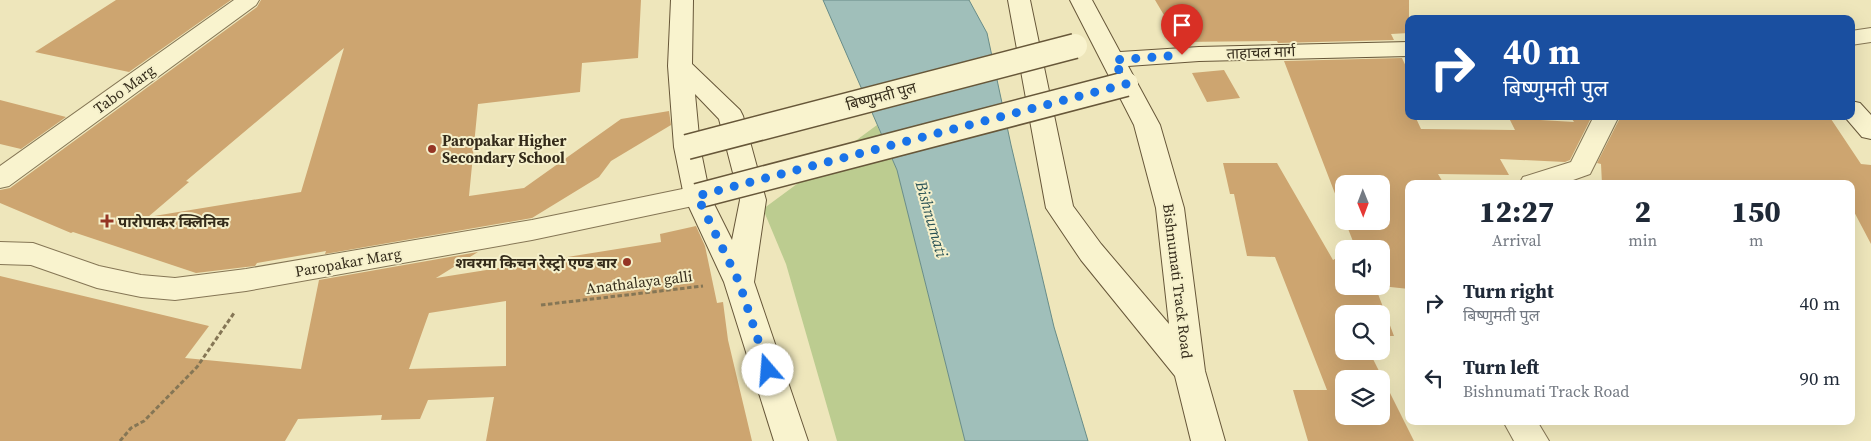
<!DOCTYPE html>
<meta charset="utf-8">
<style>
:root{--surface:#fff;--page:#f6f6f7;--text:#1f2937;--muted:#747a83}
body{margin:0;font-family:"Source Serif 4","Noto Sans Devanagari",serif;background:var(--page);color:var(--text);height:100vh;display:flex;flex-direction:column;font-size:19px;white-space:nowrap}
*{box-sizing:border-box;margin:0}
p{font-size:16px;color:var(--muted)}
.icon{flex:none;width:28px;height:28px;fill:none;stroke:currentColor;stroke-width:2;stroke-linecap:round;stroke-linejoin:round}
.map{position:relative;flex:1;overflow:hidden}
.sheet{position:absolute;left:1405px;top:180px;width:450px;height:245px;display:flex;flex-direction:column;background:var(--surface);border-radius:10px;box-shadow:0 5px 20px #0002}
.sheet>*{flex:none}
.guide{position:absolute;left:1405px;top:15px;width:450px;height:105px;border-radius:10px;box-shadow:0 5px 20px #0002;background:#1a4fa0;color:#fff;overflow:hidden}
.needle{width:32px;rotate:179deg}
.fabs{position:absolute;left:1335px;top:175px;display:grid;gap:10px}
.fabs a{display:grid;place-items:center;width:55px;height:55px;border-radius:10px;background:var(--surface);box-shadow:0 5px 20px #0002;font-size:25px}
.pin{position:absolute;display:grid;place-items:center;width:42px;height:42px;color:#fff;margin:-51px -21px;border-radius:50% 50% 50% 0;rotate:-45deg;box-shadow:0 0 5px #0007}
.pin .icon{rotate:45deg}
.me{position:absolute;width:55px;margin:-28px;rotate:342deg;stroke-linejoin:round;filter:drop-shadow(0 0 4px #0008)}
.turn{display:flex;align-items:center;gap:18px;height:105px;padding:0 15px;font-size:22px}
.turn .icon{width:65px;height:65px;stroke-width:2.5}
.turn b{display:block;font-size:35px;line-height:42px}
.eta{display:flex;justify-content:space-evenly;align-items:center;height:85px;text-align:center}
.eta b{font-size:30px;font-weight:800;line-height:35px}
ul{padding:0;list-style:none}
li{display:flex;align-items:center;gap:15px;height:75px;padding:0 15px}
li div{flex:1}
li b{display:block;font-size:19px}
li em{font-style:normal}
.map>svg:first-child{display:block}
.green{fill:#bccc90}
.water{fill:#a0bfba;stroke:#688c88}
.building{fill:#cda570;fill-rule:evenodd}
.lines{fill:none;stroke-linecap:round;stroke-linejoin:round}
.minor-casing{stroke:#857655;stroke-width:2}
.tertiary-casing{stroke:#857655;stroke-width:2}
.secondary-casing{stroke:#675739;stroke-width:2}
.path{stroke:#857655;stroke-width:3;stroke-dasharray:4.5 2.5;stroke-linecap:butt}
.minor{fill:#f9f3ce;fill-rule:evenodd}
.tertiary{fill:#f9f3ce;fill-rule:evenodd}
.secondary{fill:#f9f3ce;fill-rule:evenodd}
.secondary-bridge-casing{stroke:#675739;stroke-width:27;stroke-linecap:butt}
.secondary-bridge{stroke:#f9f3ce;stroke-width:24}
.route{stroke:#1a73e8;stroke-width:9;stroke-dasharray:0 16.2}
.poi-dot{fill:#953524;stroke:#f5f0cb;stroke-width:2}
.labels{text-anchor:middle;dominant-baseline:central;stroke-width:4;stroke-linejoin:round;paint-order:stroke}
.street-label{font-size:15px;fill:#342b1a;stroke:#f5f0cb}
.poi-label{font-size:15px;font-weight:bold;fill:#342b1a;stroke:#f5f0cb;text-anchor:start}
.water-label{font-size:16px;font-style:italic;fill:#295154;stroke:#f5f0cb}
</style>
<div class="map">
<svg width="1871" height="441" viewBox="0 0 1871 441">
<rect width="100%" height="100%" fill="#eee6bb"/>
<path class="green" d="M877 125 897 170 965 441H837L786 264 763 209Z"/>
<path class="water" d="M823 0H969L987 33 1011 145 1054 327 1088 441H965L897 170Z"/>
<path class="building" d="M116 0H231L129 72 35 52Z
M261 0H641L638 58 582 63 580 92 478 104 469 196 524 188 621 119 669 111 671 125 611 161 599 177 532 218 325 254 326 251 257 263 255 266 246 267 196 273 73 232 71 233 0 203V190L10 188 257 7ZM344 48 301 192 148 217 189 182 186 181Z
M1155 0H1409V33L1391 34 1394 40 1278 43 1277 41 1180 42Z
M1402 58 1409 73V116H1415L1421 129 1515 130 1509 118 1574 122 1570 116H1592L1570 160 1565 162 1500 159 1509 175 1438 174 1444 184H1409V289L1381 286V249H1356L1345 221H1381V184H1344V217L1284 61Z
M1224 70 1240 98 1207 102 1192 73Z
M0 100 66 117 21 149 0 144Z
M1621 116H1829L1861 164 1871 165V244L1851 206V184H1602L1601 164 1597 163Z
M1223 163H1277L1333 260 1344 254V286H1375L1394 336H1381V314H1344V351H1369L1414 441H1308L1293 390H1327L1275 257 1247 256 1234 194H1230ZM1344 379H1381V416H1344Z
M696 226 705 246 717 303 723 302 728 340 752 441H486L494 397 428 400 420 419 381 420 382 415 298 419 285 441H0V276L209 326 185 358 301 369 319 280 478 252 436 278 661 242 660 234ZM506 301V366L409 369 429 313Z"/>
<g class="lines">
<defs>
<path id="minor" d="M234 0H259L256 5 9 186 0 188V166Z
M1594 116H1619L1590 174 1562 184H1519L1523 177 1571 162Z
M697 186 707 189 710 196 707 203 532 240 246 291 175 300 141 297 97 288 31 265 0 264V242L33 243 99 266 141 275 175 278 246 269 532 220Z
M1503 421H1537L1549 441H1514Z"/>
<path id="tertiary" d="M1871 28V42L1851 45V31Z"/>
<path id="secondary" d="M671 0H693L692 64 740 110 743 116 766 200 754 282 808 441H774L724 282 684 196 674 147 668 66ZM695 94 719 119 740 200 732 240 710 196 700 147Z
M1008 0H1030L1073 206 1101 244 1169 324 1156 208 1134 125 1070 0H1092L1120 52 1199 47 1409 42V56L1199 61 1128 66 1160 125 1184 208 1205 371 1225 441H1191L1175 376 1081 260 1046 208Z
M1851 101 1860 103 1871 115V139L1862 137 1844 116H1851Z"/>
</defs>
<use href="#minor" class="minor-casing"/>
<use href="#tertiary" class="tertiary-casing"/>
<use href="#secondary" class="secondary-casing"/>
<path class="path" d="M541 305 703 286
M120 441 131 428 144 421 197 367 234 313"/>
<use href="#minor" class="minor"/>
<use href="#tertiary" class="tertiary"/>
<use href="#secondary" class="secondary"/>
<defs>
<path id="secondary-bridge" d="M687 147 1075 46
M697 196 1126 84"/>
</defs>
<use href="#secondary-bridge" class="secondary-bridge-casing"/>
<use href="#secondary-bridge" class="secondary-bridge"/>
</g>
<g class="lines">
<path class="route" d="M768 370 739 282 697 196 1126 84 1114 60 1182 55"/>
</g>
<g class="poi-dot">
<circle cx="432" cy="149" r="5"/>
<path d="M104.5 213.5h5v5h5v5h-5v5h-5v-5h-5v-5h5z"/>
<circle cx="627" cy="262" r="5"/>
</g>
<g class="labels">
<g class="street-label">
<text transform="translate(1261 52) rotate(-2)">ताहाचल मार्ग</text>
<text transform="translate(124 89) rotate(-36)">Tabo Marg</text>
<text transform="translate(881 96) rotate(-15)">बिष्णुमती पुल</text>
<text transform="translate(348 262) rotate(-10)">Paropakar Marg</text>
<text transform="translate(1178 281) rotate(83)">Bishnumati Track Road</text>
<text transform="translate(639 282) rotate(-7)">Anathalaya galli</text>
</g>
<g class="poi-label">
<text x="442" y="140">Paropakar Higher<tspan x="442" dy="17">Secondary School</tspan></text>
<text x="118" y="221">पारोपाकर क्लिनिक</text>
<text x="617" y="262" text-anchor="end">शवरमा किचन रेस्ट्रो एण्ड बार</text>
</g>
<g class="water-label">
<text transform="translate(932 219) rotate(74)">Bishnumati</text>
</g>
</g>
</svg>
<div class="fabs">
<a><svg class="needle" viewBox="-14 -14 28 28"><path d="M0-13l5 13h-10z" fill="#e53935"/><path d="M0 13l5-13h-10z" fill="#747a83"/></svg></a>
<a><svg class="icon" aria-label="sound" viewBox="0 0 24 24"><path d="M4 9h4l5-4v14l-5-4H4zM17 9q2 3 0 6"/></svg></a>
<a><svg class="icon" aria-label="search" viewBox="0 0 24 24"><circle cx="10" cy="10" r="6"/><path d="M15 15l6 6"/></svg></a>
<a><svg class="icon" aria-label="layers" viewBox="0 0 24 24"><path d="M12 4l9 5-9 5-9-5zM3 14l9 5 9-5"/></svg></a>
</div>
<div class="pin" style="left:1182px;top:55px;background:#d93025"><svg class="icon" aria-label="arrive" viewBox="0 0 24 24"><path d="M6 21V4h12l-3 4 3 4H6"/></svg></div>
<svg class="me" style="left:768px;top:370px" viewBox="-20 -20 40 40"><circle r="19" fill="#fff"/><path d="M0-13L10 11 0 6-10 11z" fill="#1a73e8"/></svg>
<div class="guide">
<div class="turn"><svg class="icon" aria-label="right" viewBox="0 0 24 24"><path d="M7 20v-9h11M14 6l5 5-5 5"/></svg><div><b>40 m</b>बिष्णुमती पुल</div></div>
</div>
<section class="sheet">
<div class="eta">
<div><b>12:27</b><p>Arrival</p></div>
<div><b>2</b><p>min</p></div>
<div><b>150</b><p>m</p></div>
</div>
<ul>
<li><svg class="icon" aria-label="right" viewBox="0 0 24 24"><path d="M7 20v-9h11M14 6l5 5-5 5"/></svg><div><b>Turn right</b><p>बिष्णुमती पुल</p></div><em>40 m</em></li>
<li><svg class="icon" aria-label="left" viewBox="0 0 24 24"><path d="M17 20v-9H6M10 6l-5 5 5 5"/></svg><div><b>Turn left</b><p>Bishnumati Track Road</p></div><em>90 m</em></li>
</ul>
</section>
</div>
